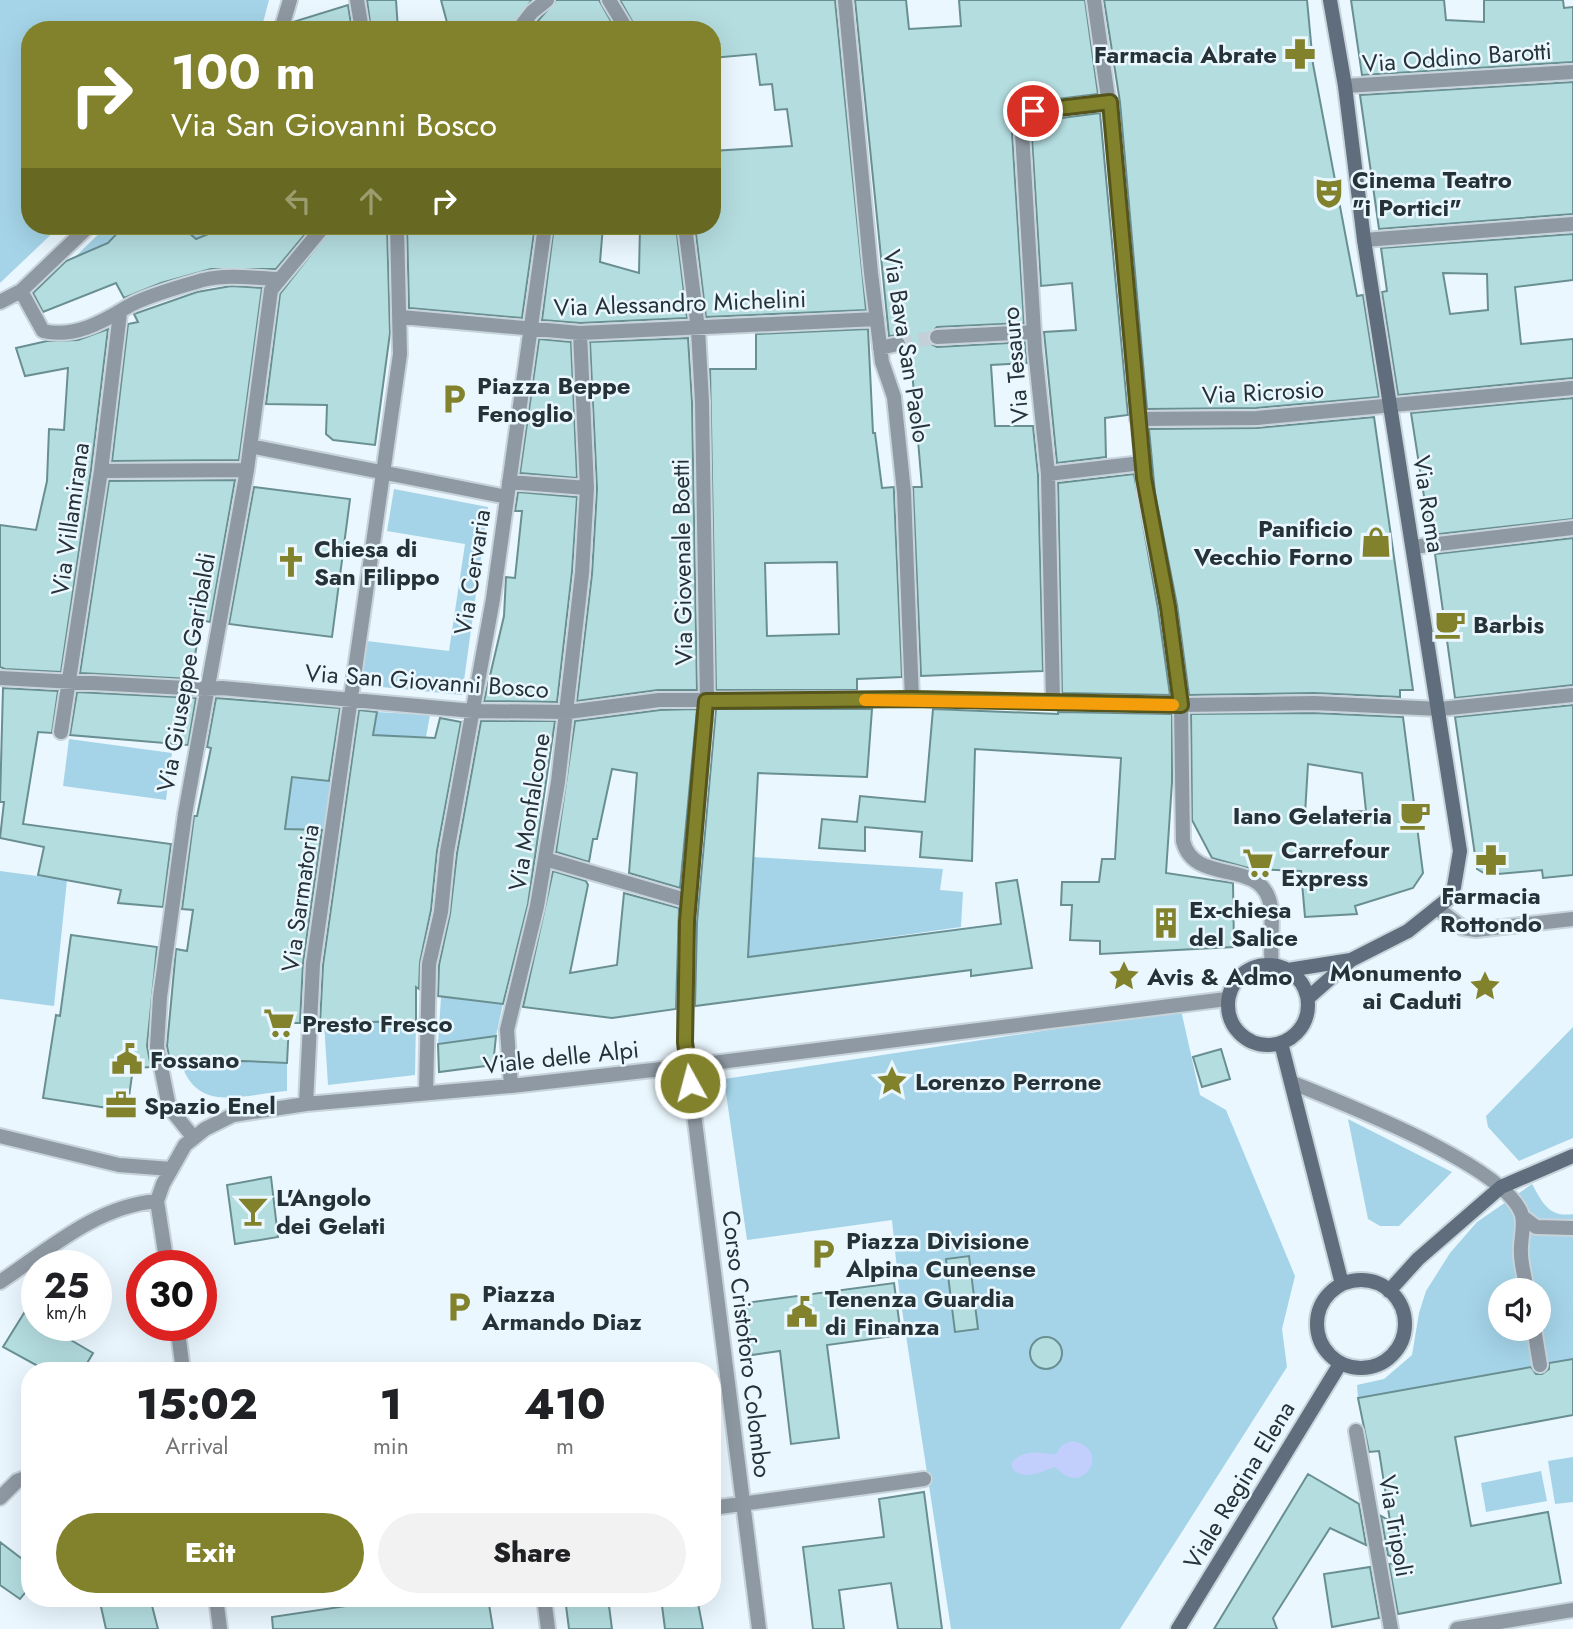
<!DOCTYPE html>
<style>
:root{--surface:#fff;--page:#f2f2f2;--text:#202124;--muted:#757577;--accent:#81822b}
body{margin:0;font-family:Jost,sans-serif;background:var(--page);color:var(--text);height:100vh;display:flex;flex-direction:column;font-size:26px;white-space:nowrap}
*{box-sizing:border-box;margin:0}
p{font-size:23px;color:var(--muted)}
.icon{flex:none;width:38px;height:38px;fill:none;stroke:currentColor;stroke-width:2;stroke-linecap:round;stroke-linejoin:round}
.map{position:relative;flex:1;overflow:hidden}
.side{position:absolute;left:21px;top:1362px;width:700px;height:245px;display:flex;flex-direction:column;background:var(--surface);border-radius:28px;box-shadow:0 7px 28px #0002}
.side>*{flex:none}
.top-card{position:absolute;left:21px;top:21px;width:700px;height:214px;border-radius:28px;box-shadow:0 7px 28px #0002;background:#81822b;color:#fff;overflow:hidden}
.tools{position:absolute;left:1488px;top:1278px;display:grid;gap:14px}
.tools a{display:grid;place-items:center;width:63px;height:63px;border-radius:50%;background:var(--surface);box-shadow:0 7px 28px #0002;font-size:35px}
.speed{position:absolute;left:21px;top:1250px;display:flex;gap:14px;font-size:35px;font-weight:700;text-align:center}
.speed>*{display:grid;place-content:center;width:91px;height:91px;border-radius:50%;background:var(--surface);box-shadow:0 7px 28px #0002;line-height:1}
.speed small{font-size:18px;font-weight:400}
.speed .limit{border:10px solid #d22;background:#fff;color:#111}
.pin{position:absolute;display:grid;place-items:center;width:60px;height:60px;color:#fff;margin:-30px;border:4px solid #fff;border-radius:50%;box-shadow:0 2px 7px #0007}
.me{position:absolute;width:77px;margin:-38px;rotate:353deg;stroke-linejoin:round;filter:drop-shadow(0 0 5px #0008)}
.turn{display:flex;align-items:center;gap:24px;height:147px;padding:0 35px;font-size:32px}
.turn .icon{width:91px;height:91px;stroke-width:2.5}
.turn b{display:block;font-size:49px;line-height:60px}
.lanes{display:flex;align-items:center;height:66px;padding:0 35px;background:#0003;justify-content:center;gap:35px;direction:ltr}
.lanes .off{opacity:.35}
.eta{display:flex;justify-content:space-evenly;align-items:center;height:119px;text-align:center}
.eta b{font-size:42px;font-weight:800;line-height:49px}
.button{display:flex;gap:14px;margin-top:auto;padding:14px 35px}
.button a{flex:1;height:80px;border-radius:42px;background:var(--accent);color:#fff;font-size:28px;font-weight:800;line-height:80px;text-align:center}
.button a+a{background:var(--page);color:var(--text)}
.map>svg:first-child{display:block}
.green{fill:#a5d4e8;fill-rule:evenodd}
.water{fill:#c2cffd}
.building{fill:#b4dde0;stroke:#698f92;stroke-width:2;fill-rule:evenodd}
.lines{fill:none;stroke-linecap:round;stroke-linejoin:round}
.street-tunnel{stroke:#c3d0d7;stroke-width:14;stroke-dasharray:14 7;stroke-linecap:butt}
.street-casing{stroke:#c7d4db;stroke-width:18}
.secondary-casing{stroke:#c7d4db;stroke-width:18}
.street{stroke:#8f99a3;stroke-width:14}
.secondary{stroke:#5f6d7c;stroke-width:14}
.route-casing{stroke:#54541c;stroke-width:18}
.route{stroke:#81822b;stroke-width:12}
.slow{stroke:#f59e0b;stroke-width:12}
.labels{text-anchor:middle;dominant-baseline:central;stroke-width:5;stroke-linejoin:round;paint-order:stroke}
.poi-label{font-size:24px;font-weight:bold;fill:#253339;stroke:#eaf7fe;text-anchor:start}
.street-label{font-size:24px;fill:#253339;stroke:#eaf7fe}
</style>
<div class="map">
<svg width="1573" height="1629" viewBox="0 0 1573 1629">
<rect width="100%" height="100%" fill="#eaf7fe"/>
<path class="green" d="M0 0H269L261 30H30V226H60L0 283Z
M107 226H124L117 234 137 259 90 251 76 256Z
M181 226H228L196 239Z
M394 489 488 507 462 695 361 685 367 641 449 651 465 544 387 531Z
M377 712 430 715 426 737 404 736 401 739 373 735Z
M69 739 172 753 166 800 63 786Z
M292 777 331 781 327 831 285 829Z
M753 857 943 869 940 890 963 892 961 927 748 957Z
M0 871 67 880 54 1006 0 999Z
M441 997 503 1004 496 1036 438 1044Z
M1181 1010 1200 1095 1226 1110 1295 1276 1282 1329 1287 1367 1120 1629H951L899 1290 892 1220 747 1240 724 1079Z
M416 1021 415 1075 328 1085 324 1023Z
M1573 1027V1138L1519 1161 1488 1127 1486 1116Z
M243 1061 287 1063V1091C246 1094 199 1114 182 1066Z
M1348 1119 1452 1172 1399 1226H1380L1368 1219Z
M1532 1184C1542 1202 1549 1218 1573 1214V1359L1358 1398 1357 1385 1384 1379 1412 1355 1419 1313 1426 1291 1450 1253 1477 1222ZM1500 1290H1538V1328H1500Z
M1573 1457V1502L1555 1504 1548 1461Z
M1541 1471 1547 1501 1486 1512 1481 1483Z"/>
<path class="water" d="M1072 1441C1114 1448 1082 1500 1056 1467 1041 1471 1028 1481 1013 1470L1011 1463C1025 1448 1038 1453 1056 1454L1062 1445Z"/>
<path class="building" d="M367 0H396L398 30H371Z
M441 0H532L509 30H449Z
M556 0H599L616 30H530Z
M620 0H835L866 310 706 317 695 226H712V151L792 146 787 109 775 110 772 84 760 85 756 54 712 58V30H637Z
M855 0H906L909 29 961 26 959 0H1085L1098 94 1032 102 1017 108 1011 116 1024 323 937 327 927 337 929 343 937 347 1025 342 1027 363 991 365 995 426H1033L1038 475 1043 671 921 676 913 487H922L910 347 902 335 889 336Z
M1104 0H1307L1313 64 1357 296 1363 295 1379 397 1256 408 1147 409 1120 102Z
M1351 0H1444L1446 20 1484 22V0H1563L1564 8 1573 7V62L1362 75Z
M348 5 352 30H291L293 22Z
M1573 82V214L1379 229 1360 95Z
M1100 113 1128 415 1105 418 1106 457 1057 463 1044 332 1076 330 1072 283 1041 286 1031 122Z
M124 226H181L196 239 228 226H312L276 269H211L161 283 124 298 116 283 43 312 33 293 66 261 108 243Z
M333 226H387L390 333 375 445 333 440 326 434 327 405 266 404 280 294Z
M407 226H535L522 318 409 308Z
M554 226H603L600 262 639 273 640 226H676L687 318 580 323 542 320Z
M1573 234V280L1515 287 1521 344 1573 339V378L1398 395 1382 292 1387 291 1381 248ZM1443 273 1487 274 1488 310 1450 314Z
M231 286 262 288 239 460 112 461 128 324 138 322 134 314 197 292Z
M108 329 91 470 61 672 5 669 0 667V525L36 530 47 481 49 429 64 430 68 368 25 376 16 348 47 341 78 340Z
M868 329 873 433H875L882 488 894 487V493L902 677 857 679V690H716L710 369H756V334ZM837 562 839 634 767 636 765 563Z
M688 338 692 402 697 690H658L577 701 592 574 597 489 590 342Z
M539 339 571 342 577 478 520 473Z
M1573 398V519L1430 535 1411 413Z
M1374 417 1413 690H1400V697L1314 693 1189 695 1177 605 1155 493 1149 429 1257 428Z
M1134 474 1158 609 1170 695 1062 693 1058 483Z
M235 480 210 622 201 620 191 679 80 673 109 481Z
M254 487 350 499 332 637 229 624Z
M518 492 577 497 572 572 557 702 484 701 504 616 506 577 515 578 522 511H515Z
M1573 538V685L1455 698 1435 554Z
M3 688 58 691 52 733 38 732 23 824 171 844 163 907 118 903 121 890 38 875 44 847 0 838 4 802H0Z
M77 692 196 698 188 745 70 735Z
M216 698 340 708 329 781 292 777 285 829 322 830 303 963 300 1023H289L287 1063 243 1061 171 1066 167 1046 176 949 187 951 193 910 182 909 194 816H197L211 748 207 747Z
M1573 705V875L1543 878 1542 870 1487 875 1477 869 1455 717Z
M697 709 680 888 629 873 637 773 612 769 597 839H593L589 862 556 852 575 721 660 710Z
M716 709H872L867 777 758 773 748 957 1001 924 996 883 1017 880 1032 968 971 976V970L695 1006 697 922Z
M933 709 1058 714V712L1172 714V782L1166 873 1233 883 1234 947 1100 954V941L1070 940 1072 905H1061L1062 882H1099L1102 859H1115L1121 758 975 749 972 861 920 857 922 832 865 827V851L819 848 822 819 857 822 860 796 925 802Z
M359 710 377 712 373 735 435 738 440 718 461 722 437 851 431 910 420 962 419 989 416 987V1021L320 1023 323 965Z
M1314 713 1403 717 1423 873 1413 888 1355 906 1357 914 1305 917 1301 871 1252 869 1212 858 1192 820 1191 714ZM1308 764 1362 773 1366 811 1305 814Z
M481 721H555L528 904 503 1004 438 996 439 965 450 914 457 853Z
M553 871 586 881 588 885 570 973 617 965 624 893 679 908 676 1009 612 1018 523 1007Z
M71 935 157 947 147 1046 151 1067 133 1068 127 1111 43 1098 56 1015 60 1016Z
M496 1036 493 1065 439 1072 438 1044Z
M1221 1049 1230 1079 1202 1087 1193 1057Z
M271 1177 278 1237 235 1244 227 1185Z
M969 1256 978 1329 955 1332 946 1259Z
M894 1283 901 1335 827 1345 839 1438 791 1444 780 1351 752 1355 745 1303Z
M24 1313 37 1320V1325H45L93 1353 83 1370H45L3 1347Z
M1030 1353a16 16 0 1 1 32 0a16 16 0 1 1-32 0Z
M1573 1359V1415L1455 1437 1471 1526 1548 1512 1561 1583 1398 1614 1389 1564 1403 1562 1388 1555 1381 1516 1390 1521 1379 1451 1369 1452 1358 1398 1531 1367 1536 1374H1542L1549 1369V1363Z
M1308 1474 1359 1504 1366 1545 1330 1528 1273 1618 1277 1629H1214Z
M924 1492 942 1629H898L891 1583 839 1590 844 1629H813L803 1547 884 1537 879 1499Z
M0 1542 30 1565V1587L20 1599 0 1585Z
M1370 1567 1379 1618 1332 1627 1324 1574Z
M99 1598H127L128 1602 150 1598 158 1629H106Z
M359 1598H488L493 1629H273L272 1617 360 1604Z
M565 1598H608L612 1629H569Z
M661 1598H697L703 1629H665Z"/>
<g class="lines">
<path class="street-tunnel" d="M898 344 937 337"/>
<defs>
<path id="street" d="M357 0 362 30
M609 0 627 30
M845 0 871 273 882 362 894 397 904 492 912 699
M1094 0 1112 126 1145 494 1168 607 1181 705 1183 841C1194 885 1256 859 1269 899 1275 918 1269 945 1272 965
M281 30 290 0
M518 30 532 12 547 0
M1345 86 1573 72
M685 226 698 329 702 402 707 701 687 921 685 1042 759 1629
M1364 240 1573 224
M21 291 43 331C74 338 101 323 127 307 145 296 182 286 203 280 228 274 253 278 278 279
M0 302 21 291 89 226
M401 317 580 333 877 319
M937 337 1034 332
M880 348 898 344
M1137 419 1257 418 1573 388
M250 446 507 497
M101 471 247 470
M1048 474 1142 463
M509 482 587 488
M1413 547 1573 528
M0 678 205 689 222 688 473 711 568 712 659 700 912 699 1181 705 1314 703 1440 709 1573 695
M1053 701 1048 474 1035 350 1021 116 1033 111 1110 102
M61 732 101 471 120 313
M545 859 689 901
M1437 908 1463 928 1476 930 1573 919
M1293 1083C1341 1103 1507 1166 1522 1215 1525 1226 1520 1241 1521 1253 1521 1265 1525 1278 1527 1290
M511 1086 507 1030 537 906 558 782 582 573 587 488 580 333
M426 1092 429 964 441 912 447 852 493 599 545 226
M306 1104 313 964 400 354 397 226
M0 1136 119 1165 171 1169
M193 1137 169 1107 157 1047 160 997 185 814 247 470 271 290 324 226
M1523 1217 1536 1227 1573 1228
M167 1265 157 1201 163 1184 185 1145 205 1129 233 1115 306 1104 511 1086 688 1066 1227 999
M0 1282C49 1249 97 1206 157 1201
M177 1325 183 1370
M1534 1328 1540 1365
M1356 1431 1391 1629
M0 1498 17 1481 30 1476
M712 1508 924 1479
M216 1598 220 1629
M544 1598 548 1629
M1457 1629 1573 1610"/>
<path id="secondary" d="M1228 1005a40 40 0 1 1 80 0a40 40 0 1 1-80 0Z
M1288 970 1351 960 1408 931 1448 899 1454 887 1460 851 1364 240 1345 86 1330 0
M1308 998 1351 960
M1281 1043 1342 1284
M1317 1324a44 44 0 1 1 88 0a44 44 0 1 1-88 0Z
M1389 1291 1418 1259 1501 1187 1573 1156
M1178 1629 1340 1364"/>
</defs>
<use href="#street" class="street-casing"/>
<use href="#secondary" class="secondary-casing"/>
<use href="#street" class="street"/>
<use href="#secondary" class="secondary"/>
</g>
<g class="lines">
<defs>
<path id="route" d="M690 1083 685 1042 687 921 706 701 912 699 1181 705 1168 607 1144 478 1110 102 1033 111"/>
</defs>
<use href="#route" class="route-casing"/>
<use href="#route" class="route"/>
<path class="slow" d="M865 700 1173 705"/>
</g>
<defs>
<symbol id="pharmacy-bare" viewBox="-9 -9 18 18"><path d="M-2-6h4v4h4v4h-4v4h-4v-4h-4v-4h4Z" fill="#81822b" stroke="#eaf7fe" stroke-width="2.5" paint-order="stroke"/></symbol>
<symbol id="theatre-bare" viewBox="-9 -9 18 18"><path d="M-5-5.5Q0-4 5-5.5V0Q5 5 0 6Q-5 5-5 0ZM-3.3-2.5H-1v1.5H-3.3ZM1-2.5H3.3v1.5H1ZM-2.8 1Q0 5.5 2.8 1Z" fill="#81822b" stroke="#eaf7fe" stroke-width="2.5" paint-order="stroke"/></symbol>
<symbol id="parking-bare" viewBox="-9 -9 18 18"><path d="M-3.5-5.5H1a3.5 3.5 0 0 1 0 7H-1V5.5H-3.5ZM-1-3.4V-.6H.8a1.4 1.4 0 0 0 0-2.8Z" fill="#81822b" stroke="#eaf7fe" stroke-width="2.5" paint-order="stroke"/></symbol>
<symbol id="shop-bare" viewBox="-9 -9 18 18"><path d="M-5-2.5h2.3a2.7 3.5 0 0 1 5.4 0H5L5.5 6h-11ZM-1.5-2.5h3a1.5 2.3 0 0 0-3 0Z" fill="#81822b" stroke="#eaf7fe" stroke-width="2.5" paint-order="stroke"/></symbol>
<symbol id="church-bare" viewBox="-9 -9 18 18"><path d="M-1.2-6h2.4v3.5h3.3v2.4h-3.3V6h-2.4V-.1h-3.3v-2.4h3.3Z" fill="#81822b" stroke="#eaf7fe" stroke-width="2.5" paint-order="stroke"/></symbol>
<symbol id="cafe-bare" viewBox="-9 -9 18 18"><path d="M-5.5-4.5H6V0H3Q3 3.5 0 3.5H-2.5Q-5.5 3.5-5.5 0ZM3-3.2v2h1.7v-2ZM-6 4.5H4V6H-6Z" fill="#81822b" stroke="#eaf7fe" stroke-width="2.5" paint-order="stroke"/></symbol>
<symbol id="supermarket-bare" viewBox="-9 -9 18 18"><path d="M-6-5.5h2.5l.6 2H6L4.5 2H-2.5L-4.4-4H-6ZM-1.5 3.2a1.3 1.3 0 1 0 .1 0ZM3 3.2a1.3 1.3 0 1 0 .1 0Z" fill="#81822b" stroke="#eaf7fe" stroke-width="2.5" paint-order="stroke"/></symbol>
<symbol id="building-bare" viewBox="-9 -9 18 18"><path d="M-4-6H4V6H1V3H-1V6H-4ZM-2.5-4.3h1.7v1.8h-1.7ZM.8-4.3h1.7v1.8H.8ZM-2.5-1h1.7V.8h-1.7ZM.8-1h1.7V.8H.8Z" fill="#81822b" stroke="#eaf7fe" stroke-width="2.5" paint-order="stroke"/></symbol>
<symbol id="sight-bare" viewBox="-9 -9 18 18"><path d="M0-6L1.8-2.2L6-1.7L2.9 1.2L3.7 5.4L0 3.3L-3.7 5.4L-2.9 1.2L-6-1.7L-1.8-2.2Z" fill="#81822b" stroke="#eaf7fe" stroke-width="2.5" paint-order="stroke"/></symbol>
<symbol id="civic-bare" viewBox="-9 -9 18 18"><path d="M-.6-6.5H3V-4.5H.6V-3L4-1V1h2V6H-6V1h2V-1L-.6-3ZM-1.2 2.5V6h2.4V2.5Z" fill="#81822b" stroke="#eaf7fe" stroke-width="2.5" paint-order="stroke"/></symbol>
<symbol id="office-bare" viewBox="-9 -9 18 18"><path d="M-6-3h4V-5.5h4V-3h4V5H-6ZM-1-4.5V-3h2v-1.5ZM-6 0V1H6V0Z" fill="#81822b" stroke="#eaf7fe" stroke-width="2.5" paint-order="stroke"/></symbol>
<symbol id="bar-bare" viewBox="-9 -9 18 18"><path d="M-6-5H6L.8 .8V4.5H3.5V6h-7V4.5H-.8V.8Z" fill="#81822b" stroke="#eaf7fe" stroke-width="2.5" paint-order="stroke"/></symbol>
</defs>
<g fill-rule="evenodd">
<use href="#pharmacy-bare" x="1278" y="32" width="44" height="44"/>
<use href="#theatre-bare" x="1307" y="171" width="44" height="44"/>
<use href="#parking-bare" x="432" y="377" width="44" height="44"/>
<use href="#shop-bare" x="1354" y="520" width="44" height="44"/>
<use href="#church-bare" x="269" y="540" width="44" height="44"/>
<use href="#cafe-bare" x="1428" y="602" width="44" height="44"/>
<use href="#cafe-bare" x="1393" y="793" width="44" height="44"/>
<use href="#pharmacy-bare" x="1469" y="838" width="44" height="44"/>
<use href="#supermarket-bare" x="1236" y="841" width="44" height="44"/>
<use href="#building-bare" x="1144" y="901" width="44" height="44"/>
<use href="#sight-bare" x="1102" y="954" width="44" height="44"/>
<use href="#sight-bare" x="1463" y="964" width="44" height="44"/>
<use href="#supermarket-bare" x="257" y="1001" width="44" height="44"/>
<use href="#civic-bare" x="105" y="1037" width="44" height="44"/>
<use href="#sight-bare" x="870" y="1059" width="44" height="44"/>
<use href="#office-bare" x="99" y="1083" width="44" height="44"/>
<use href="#bar-bare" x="231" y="1189" width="44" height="44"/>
<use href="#parking-bare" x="801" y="1232" width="44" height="44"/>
<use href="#parking-bare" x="437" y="1285" width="44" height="44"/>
<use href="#civic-bare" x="780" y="1290" width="44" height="44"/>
</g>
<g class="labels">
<g class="poi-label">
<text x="1277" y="54" text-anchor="end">Farmacia Abrate</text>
<text x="1352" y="179">Cinema Teatro<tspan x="1352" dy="28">"i Portici"</tspan></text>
<text x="477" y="385">Piazza Beppe<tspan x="477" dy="28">Fenoglio</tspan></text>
<text x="1353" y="528" text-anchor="end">Panificio<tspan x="1353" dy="28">Vecchio Forno</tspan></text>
<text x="314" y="548">Chiesa di<tspan x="314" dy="28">San Filippo</tspan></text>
<text x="1473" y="624">Barbis</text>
<text x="1392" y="815" text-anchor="end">Iano Gelateria</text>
<text x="1281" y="849">Carrefour<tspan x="1281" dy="28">Express</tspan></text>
<text x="1491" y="895" text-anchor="middle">Farmacia<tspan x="1491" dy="28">Rottondo</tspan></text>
<text x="1189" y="909">Ex-chiesa<tspan x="1189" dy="28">del Salice</tspan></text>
<text x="1462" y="972" text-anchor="end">Monumento<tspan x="1462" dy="28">ai Caduti</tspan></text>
<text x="1147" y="976">Avis &amp; Admo</text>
<text x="302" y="1023">Presto Fresco</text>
<text x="150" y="1059">Fossano</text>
<text x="915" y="1081">Lorenzo Perrone</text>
<text x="144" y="1105">Spazio Enel</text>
<text x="276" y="1197">L'Angolo<tspan x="276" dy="28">dei Gelati</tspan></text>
<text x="846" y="1240">Piazza Divisione<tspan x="846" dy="28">Alpina Cuneense</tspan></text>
<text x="482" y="1293">Piazza<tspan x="482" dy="28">Armando Diaz</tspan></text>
<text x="825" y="1298">Tenenza Guardia<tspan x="825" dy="28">di Finanza</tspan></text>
</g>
<g class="street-label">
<text transform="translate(1457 57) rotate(-4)">Via Oddino Barotti</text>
<text transform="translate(680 303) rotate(-2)">Via Alessandro Michelini</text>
<text transform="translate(907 346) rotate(81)">Via Bava San Paolo</text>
<text transform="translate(1015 365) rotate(-95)">Via Tesauro</text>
<text transform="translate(1263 392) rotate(-3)">Via Ricrosio</text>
<text transform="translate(1429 504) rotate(81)">Via Roma</text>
<text transform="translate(70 519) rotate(-82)">Via Villamirana</text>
<text transform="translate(682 562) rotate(-91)">Via Giovenale Boetti</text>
<text transform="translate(472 572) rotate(-81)">Via Cervaria</text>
<text transform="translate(186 672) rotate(-80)">Via Giuseppe Garibaldi</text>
<text transform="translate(427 681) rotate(4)">Via San Giovanni Bosco</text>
<text transform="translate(529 812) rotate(-81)">Via Monfalcone</text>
<text transform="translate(300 898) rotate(-82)">Via Sarmatoria</text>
<text transform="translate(561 1057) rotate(-6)">Viale delle Alpi</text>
<text transform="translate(747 1344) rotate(83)">Corso Cristoforo Colombo</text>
<text transform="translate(1239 1485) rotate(-59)">Viale Regina Elena</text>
<text transform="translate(1396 1526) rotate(80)">Via Tripoli</text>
</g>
</g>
</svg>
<div class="tools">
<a><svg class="icon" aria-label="sound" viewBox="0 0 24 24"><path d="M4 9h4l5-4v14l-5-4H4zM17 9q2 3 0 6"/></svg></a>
</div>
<div class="speed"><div>25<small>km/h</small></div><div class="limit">30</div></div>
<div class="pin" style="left:1033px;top:111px;background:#d93025"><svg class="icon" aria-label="arrive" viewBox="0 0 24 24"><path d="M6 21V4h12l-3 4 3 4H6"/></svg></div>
<svg class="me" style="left:690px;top:1083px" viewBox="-20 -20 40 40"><circle r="17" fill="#81822b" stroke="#fff" stroke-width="3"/><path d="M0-11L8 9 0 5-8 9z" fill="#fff"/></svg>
<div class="top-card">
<div class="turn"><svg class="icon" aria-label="right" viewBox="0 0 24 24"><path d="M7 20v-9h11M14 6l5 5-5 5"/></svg><div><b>100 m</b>Via San Giovanni Bosco</div></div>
<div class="lanes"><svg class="icon off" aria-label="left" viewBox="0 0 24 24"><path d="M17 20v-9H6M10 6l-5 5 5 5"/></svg><svg class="icon off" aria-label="ahead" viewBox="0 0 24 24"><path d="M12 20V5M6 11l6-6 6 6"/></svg><svg class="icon" aria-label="right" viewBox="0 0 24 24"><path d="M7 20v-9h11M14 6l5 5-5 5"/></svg></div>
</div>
<section class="side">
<div class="eta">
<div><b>15:02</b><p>Arrival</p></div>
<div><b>1</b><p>min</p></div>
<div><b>410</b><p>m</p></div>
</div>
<div class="button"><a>Exit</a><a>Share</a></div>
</section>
</div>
